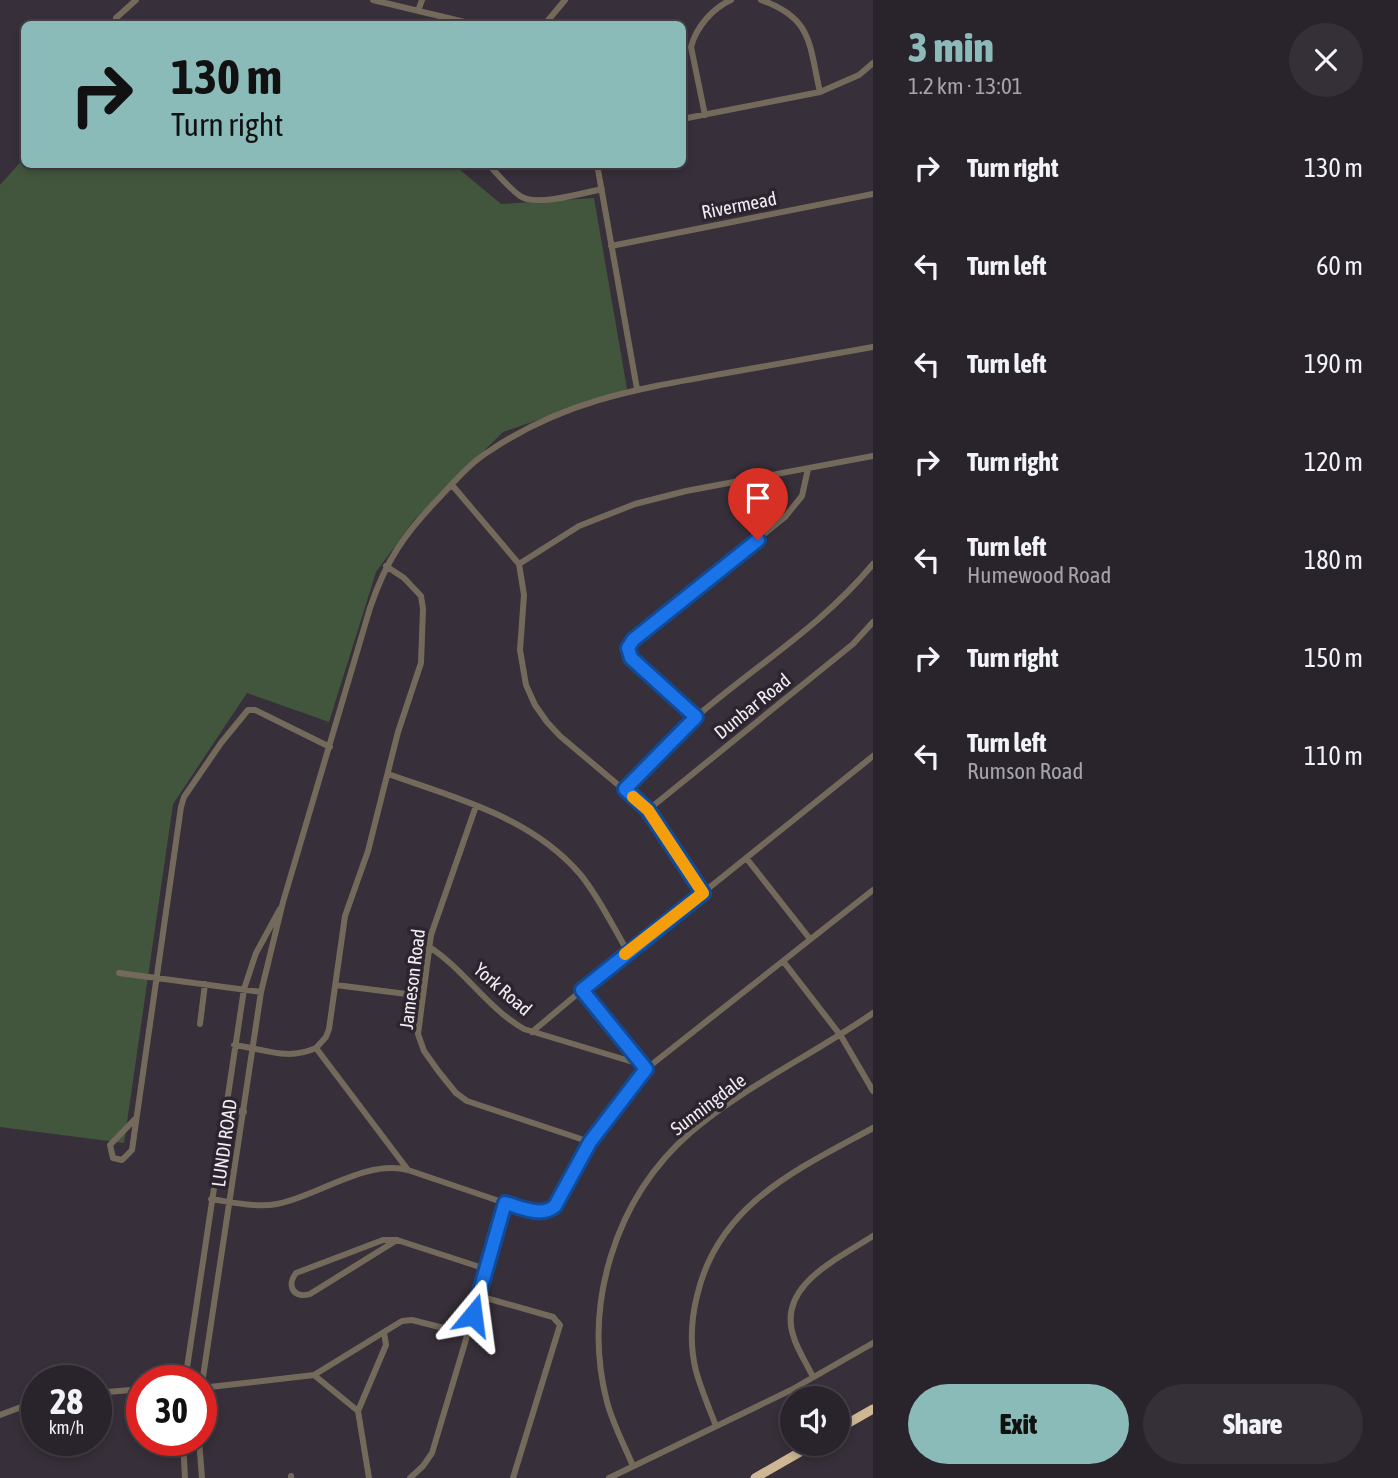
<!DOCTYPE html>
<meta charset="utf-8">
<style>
:root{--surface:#29232b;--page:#352f37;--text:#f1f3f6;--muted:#a5a4a9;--line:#454047;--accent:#8bbbb9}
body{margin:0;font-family:"Asap Condensed",sans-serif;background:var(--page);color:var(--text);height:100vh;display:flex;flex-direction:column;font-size:26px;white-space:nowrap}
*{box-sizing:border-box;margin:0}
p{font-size:23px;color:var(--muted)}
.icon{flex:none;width:38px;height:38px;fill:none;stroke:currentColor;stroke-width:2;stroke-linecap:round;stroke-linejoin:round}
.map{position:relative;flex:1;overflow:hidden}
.sheet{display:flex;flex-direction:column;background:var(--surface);width:525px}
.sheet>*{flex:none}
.guide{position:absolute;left:21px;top:21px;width:665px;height:147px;border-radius:10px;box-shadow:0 4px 10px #0003,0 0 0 2px var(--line);background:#8bbbb9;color:#111;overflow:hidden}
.buttons{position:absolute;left:780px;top:1386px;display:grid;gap:14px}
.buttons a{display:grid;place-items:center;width:70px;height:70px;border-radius:50%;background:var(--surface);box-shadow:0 4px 10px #0003,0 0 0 2px var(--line);font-size:35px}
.speed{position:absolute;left:21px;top:1365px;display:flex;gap:14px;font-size:35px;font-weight:700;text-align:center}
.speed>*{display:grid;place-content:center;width:91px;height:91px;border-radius:50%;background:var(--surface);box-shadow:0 4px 10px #0003,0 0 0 2px var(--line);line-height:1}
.speed small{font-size:18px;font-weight:400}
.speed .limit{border:10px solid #d22;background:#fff;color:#111}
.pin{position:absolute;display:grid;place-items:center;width:60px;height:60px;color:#fff;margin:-72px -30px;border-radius:50% 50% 50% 0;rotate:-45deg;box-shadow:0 0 7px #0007}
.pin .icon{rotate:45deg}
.me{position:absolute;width:77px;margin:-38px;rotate:16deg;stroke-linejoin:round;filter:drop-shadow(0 0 5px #0008)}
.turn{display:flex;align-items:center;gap:24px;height:147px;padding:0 35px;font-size:32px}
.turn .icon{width:91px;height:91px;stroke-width:2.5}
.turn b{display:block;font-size:49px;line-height:60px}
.round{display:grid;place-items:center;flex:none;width:74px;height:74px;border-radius:37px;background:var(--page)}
.head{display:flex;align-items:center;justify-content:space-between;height:119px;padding:0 35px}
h1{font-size:42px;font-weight:800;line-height:52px;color:var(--accent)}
.cta{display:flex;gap:14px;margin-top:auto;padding:14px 35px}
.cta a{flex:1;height:80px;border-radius:42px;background:var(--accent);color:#111;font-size:28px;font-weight:800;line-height:80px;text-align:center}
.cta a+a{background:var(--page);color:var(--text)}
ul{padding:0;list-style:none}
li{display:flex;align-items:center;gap:21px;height:98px;padding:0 35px}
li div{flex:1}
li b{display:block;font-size:26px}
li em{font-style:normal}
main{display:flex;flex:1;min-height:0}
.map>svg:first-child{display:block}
.green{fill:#42563e}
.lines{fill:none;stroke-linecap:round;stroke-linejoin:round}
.minor{stroke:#746a5b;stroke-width:6}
.highway{stroke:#ceb792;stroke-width:9}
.route-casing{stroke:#114b97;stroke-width:18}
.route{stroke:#1a73e8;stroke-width:12}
.slow{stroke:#f59e0b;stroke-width:12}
.labels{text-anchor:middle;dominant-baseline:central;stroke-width:7;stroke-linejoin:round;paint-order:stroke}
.street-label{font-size:19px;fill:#f3eef4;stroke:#2c252f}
</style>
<main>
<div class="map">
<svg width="873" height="1478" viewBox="0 0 873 1478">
<rect width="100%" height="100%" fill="#372f39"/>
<path class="green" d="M24 158V164H236L238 167 246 164H453L501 204 594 198 627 389 503 432 414 520 376 572 329 722 247 693 173 804 124 1143 0 1127V185Z"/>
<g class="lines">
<path class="minor" d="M373 0 473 24
M761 0C813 18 809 45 820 92
M418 11 422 0
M119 24 116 18 136 0
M545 24 565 0
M705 115 691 47C696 27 713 8 731 0
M682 119 820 92 859 75 873 63
M488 164C498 175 508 187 520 196 536 207 583 193 602 189
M597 164 637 389
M611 246 873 194
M452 485 519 564 524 595 520 650 526 685 535 705 547 722 560 736 648 810 703 893
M519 564 579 526 635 504 686 491 873 456
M696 717 631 658 628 648 633 640 785 517 802 496 808 469
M388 774C456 798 531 817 580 874 599 897 613 927 628 952
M625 789C648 765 670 739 696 717 755 666 823 625 873 564
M476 806 431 935 418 1034 424 1051 439 1072 456 1093 467 1101 590 1142
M648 810 853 644 873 622
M747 859 810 939
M428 946C464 969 487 1008 524 1029L646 1066
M783 961 841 1036 873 1091
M119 973 261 992
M336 985 422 996
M582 990 873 756
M200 1024 205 984
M532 1032 582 990 644 1064
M234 1045C265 1049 287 1061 316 1048L408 1170
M316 1048 326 1037 329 1029 345 916 368 851 398 732 421 663 423 609 421 596 404 578 386 566
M224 1109 244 1112
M136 1118 110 1145 113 1158 122 1160 132 1150 181 807 184 797 221 743 248 710H255L330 747
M211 1199C231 1202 257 1208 277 1204 318 1196 366 1159 408 1170L505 1203 479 1296
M505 1203C521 1207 541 1218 555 1206L590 1142 646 1069 873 890
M397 1240 310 1294C294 1299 286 1286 296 1273L383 1240H397L486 1269
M813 1377C807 1364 798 1351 794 1338 775 1286 838 1259 873 1236
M185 1381 244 989 256 953 280 909
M201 1388 314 1375
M201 1390 261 992 283 902 370 608C386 560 405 533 440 497 456 480 471 462 491 450 564 401 636 389 721 374 772 365 822 356 873 347
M96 1393 142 1389
M358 1411 314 1375 384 1332
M0 1415 37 1401
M716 1426C709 1408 701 1389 696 1371 690 1347 691 1320 697 1296 718 1204 798 1169 873 1128
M183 1440 185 1478
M199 1440 202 1478
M633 1466C624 1445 613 1424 607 1402 582 1305 615 1198 691 1132 745 1086 814 1054 873 1013
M291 1476V1478
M369 1478 358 1411 386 1345 384 1332 402 1321 412 1320 467 1334
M410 1478 423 1466 432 1453 479 1296 553 1317 560 1325 513 1478
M609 1478 791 1390 873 1343"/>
<path class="highway" d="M838 1429 873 1409
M755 1478 814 1444"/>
</g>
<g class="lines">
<defs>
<path id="route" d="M473 1315 505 1203C521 1207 541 1218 555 1206L590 1142 646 1069 582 990 703 893 648 810 625 789 696 717 631 658 628 648 633 640 758 540"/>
</defs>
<use href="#route" class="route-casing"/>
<use href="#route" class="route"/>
<path class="slow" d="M625 954 703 893 648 810 633 797"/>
</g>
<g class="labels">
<g class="street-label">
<text transform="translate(739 205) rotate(-11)">Rivermead</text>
<text transform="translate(752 706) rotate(-39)">Dunbar Road</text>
<text transform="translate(412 979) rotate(-83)">Jameson Road</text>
<text transform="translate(503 989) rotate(41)">York Road</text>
<text transform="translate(708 1104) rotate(-37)">Sunningdale</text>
<text transform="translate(224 1143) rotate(-82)">LUNDI ROAD</text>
</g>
</g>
</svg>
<div class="buttons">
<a><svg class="icon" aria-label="sound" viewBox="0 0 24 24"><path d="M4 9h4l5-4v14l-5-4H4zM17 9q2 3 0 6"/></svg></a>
</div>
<div class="speed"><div>28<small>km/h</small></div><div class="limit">30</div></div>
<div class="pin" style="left:758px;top:540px;background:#d93025"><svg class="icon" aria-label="arrive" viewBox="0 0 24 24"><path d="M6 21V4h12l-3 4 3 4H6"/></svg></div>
<svg class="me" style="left:473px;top:1315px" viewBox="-20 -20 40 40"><path d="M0-17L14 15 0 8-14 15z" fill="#1a73e8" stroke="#fff" stroke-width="4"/></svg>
<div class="guide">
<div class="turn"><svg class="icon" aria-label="right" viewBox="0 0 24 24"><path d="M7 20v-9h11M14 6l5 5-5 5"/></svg><div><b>130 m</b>Turn right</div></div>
</div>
</div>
<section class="sheet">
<div class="head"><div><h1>3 min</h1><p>1.2 km · 13:01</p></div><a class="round"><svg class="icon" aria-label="close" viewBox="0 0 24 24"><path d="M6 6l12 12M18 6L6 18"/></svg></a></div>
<ul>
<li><svg class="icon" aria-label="right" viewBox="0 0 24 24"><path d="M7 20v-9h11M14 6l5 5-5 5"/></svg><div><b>Turn right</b></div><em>130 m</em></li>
<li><svg class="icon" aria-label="left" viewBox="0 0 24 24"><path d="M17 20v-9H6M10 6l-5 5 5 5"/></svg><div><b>Turn left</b></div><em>60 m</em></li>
<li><svg class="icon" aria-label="left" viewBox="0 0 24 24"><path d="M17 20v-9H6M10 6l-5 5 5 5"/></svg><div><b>Turn left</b></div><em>190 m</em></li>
<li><svg class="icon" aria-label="right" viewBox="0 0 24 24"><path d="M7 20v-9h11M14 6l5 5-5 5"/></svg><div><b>Turn right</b></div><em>120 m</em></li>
<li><svg class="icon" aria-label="left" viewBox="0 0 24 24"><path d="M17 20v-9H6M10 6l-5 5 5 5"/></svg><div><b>Turn left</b><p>Humewood Road</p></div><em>180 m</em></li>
<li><svg class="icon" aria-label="right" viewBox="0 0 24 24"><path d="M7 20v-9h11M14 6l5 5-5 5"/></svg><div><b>Turn right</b></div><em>150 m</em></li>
<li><svg class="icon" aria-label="left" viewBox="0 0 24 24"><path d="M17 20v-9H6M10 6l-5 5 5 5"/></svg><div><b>Turn left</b><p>Rumson Road</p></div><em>110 m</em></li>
</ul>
<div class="cta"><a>Exit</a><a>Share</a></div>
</section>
</main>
